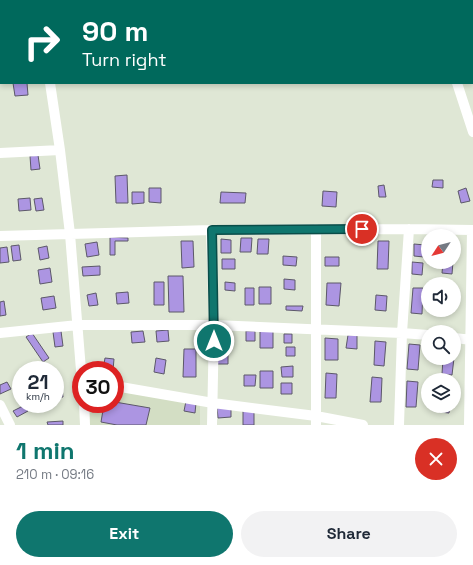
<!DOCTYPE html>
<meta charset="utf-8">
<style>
:root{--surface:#fff;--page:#f2f2f3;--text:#1f2937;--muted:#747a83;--accent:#0f766e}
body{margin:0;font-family:"Space Grotesk",sans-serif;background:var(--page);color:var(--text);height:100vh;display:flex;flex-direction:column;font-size:15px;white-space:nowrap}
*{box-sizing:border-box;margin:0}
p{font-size:13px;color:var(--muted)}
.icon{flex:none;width:22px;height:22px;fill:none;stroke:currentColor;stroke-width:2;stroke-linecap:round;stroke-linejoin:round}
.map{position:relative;height:425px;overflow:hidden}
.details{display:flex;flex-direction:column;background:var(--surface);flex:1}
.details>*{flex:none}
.top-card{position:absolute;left:0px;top:0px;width:473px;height:84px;box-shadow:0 2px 6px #0003;background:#00695c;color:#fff;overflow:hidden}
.needle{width:26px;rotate:234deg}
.tools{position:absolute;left:421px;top:229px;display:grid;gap:8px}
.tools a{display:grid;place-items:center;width:40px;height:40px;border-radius:50%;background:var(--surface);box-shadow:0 2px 6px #0003;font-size:20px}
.speed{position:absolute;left:12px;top:361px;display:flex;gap:8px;font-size:20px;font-weight:700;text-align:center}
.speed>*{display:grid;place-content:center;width:52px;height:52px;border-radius:50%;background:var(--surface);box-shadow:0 2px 6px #0003;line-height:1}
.speed small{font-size:10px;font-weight:400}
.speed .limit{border:6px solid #d22;background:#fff;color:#111}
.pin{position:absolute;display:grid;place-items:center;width:34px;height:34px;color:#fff;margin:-17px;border:2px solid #fff;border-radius:50%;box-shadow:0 1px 4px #0007}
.me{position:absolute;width:44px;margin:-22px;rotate:0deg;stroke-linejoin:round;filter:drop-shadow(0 0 3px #0008)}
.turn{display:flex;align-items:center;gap:14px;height:84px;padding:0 16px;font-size:18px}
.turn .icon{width:52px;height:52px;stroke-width:2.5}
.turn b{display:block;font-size:28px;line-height:34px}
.round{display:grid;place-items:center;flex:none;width:42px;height:42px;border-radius:21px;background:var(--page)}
.overview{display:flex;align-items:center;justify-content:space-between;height:68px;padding:0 16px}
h1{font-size:24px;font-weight:700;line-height:30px;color:var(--accent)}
.button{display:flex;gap:8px;margin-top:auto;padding:8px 16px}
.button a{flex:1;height:46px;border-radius:24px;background:var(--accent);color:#fff;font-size:16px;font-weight:700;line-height:46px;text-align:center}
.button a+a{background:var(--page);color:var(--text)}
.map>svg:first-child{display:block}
.built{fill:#d3dec4}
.building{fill:#ac95e2;stroke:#5c5869}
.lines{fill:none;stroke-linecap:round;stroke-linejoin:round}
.minor{stroke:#fff;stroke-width:10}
.route-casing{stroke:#0a4d48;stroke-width:10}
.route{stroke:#0f766e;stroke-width:7}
</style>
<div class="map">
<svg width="473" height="425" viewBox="0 0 473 425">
<rect width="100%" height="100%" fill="#dfe7d5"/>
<path class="built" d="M115 386 200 397V425H90V404H115Z"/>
<path class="building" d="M13 83H27L28 95 15 96Z
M38 155 40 169 31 170 30 156Z
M127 175 128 203H116L115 176Z
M433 180H443V188L432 187Z
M384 185 386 197H379L378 186Z
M149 188H161V203L149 202Z
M466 188 470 201 461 203 458 191Z
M323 191 337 192 336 207 322 206Z
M132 192H144V203L132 204Z
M221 192 246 193 245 203H220Z
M30 198 31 210 19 211 18 199Z
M42 198 44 210 36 211 34 199Z
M110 237 128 238V241H115V255H110Z
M241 238H252L251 252H240Z
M221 239 231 240V253H221Z
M258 239H269L268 254H257Z
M181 241H193L194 267 182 268Z
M378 241H389L388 269H377Z
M97 242 99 255 87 257 85 244Z
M414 244 425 245 424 257 414 256Z
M19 245 21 260 13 261 11 246Z
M47 246 49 258 40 260 38 248Z
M7 247 9 262 0 263V248Z
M283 256 297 257 296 266 283 265Z
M325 257H339V266H325Z
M222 259H235V269H222Z
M412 262 423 263 422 275 412 274Z
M443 262H453L452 274 442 273Z
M100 266V275L83 276 82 267Z
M50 268 52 282 40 284 38 270Z
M168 276H183L184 312H169Z
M284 279 295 280V290L284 289Z
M154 282H164V305H154Z
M225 282 235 283V291L225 290Z
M327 283H341L339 306 326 305Z
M259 287H271V304H259Z
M245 288H254V305H245Z
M413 288H423L422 314 411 313Z
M128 292 129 303 117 304 116 293Z
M96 293 98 305 89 306 87 295Z
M376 295 387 296 386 311 375 310Z
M54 296 56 308 43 310 41 298Z
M4 301 6 315 0 316V302Z
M286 306H303L302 311 286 310Z
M168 330 169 341 157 342 156 331Z
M61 331 63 346 55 347 53 332Z
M143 331 145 342 132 343 131 332Z
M220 331H226V340H220Z
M246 331H255V341H246Z
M260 331H273V348H260Z
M32 333 49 358 43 362 26 337Z
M284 334H292V343H284Z
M348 335H357V349L346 348Z
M325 338 338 339V360H325Z
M375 341 386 342 384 366 374 365Z
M409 344 420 345 418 370 407 369Z
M286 347H295V356H286Z
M184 349H196V377H183Z
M228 355V364H217V356Z
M105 358 114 359 113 370H103Z
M156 358 166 360 164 374 154 372Z
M443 358H454L452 375 442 374Z
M293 366V377H282L281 367Z
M260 371H273V388H260Z
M326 373 337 374 336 398H325Z
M244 375H256L255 386H244Z
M372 377 382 378 381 402H370Z
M407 381 418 382 416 407H406Z
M7 382 11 389 0 394V385Z
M281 383H292V394H281Z
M55 388H62L63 397 55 398Z
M186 401 196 403 195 413 184 411Z
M115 402 150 408 146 425H117L101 422 104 404H115Z
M25 405 28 411 17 417 13 411Z
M439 406H450L449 413 439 412Z
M217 407H231V417L218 418Z
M243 410 254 411V425H243Z
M63 421V425H48L47 422Z"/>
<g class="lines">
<path class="minor" d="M38 0V1
M433 0V1
M0 65H1
M50 83 60 150 70 234 81 370
M457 83 473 132
M0 153 60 150
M211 230 214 325 212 425
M0 236 211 230 409 229 473 230
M0 333 78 325H214L402 333 428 335
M454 338 473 340
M115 386 213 403 316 416 363 425
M84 404 85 425
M0 405 10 425
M316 425V229
M399 425 402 333 409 229
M469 425 472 230"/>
</g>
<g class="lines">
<defs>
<path id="route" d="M214 341 212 230 362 229"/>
</defs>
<use href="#route" class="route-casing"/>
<use href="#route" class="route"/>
</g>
</svg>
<div class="tools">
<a><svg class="needle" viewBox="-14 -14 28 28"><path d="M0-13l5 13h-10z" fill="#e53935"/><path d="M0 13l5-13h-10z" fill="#747a83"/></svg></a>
<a><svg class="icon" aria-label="sound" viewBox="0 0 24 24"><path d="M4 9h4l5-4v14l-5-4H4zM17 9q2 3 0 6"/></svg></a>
<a><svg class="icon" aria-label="search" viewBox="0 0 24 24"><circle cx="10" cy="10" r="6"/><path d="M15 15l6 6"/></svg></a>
<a><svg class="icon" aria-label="layers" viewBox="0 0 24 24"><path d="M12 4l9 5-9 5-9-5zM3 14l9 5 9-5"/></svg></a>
</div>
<div class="speed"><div>21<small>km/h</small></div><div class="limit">30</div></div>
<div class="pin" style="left:362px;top:229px;background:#d93025"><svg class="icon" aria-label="arrive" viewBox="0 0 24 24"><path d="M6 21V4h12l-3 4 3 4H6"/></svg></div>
<svg class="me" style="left:214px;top:341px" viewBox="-20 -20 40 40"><circle r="17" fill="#0f766e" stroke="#fff" stroke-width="3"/><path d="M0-11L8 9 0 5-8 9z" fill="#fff"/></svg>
<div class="top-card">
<div class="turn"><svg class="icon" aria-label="right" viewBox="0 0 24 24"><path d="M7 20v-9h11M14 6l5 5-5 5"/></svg><div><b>90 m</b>Turn right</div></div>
</div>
</div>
<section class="details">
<div class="overview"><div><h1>1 min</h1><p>210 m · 09:16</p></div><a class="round" style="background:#d93025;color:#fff"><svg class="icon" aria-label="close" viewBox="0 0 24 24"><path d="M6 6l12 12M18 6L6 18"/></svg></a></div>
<div class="button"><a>Exit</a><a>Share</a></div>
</section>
